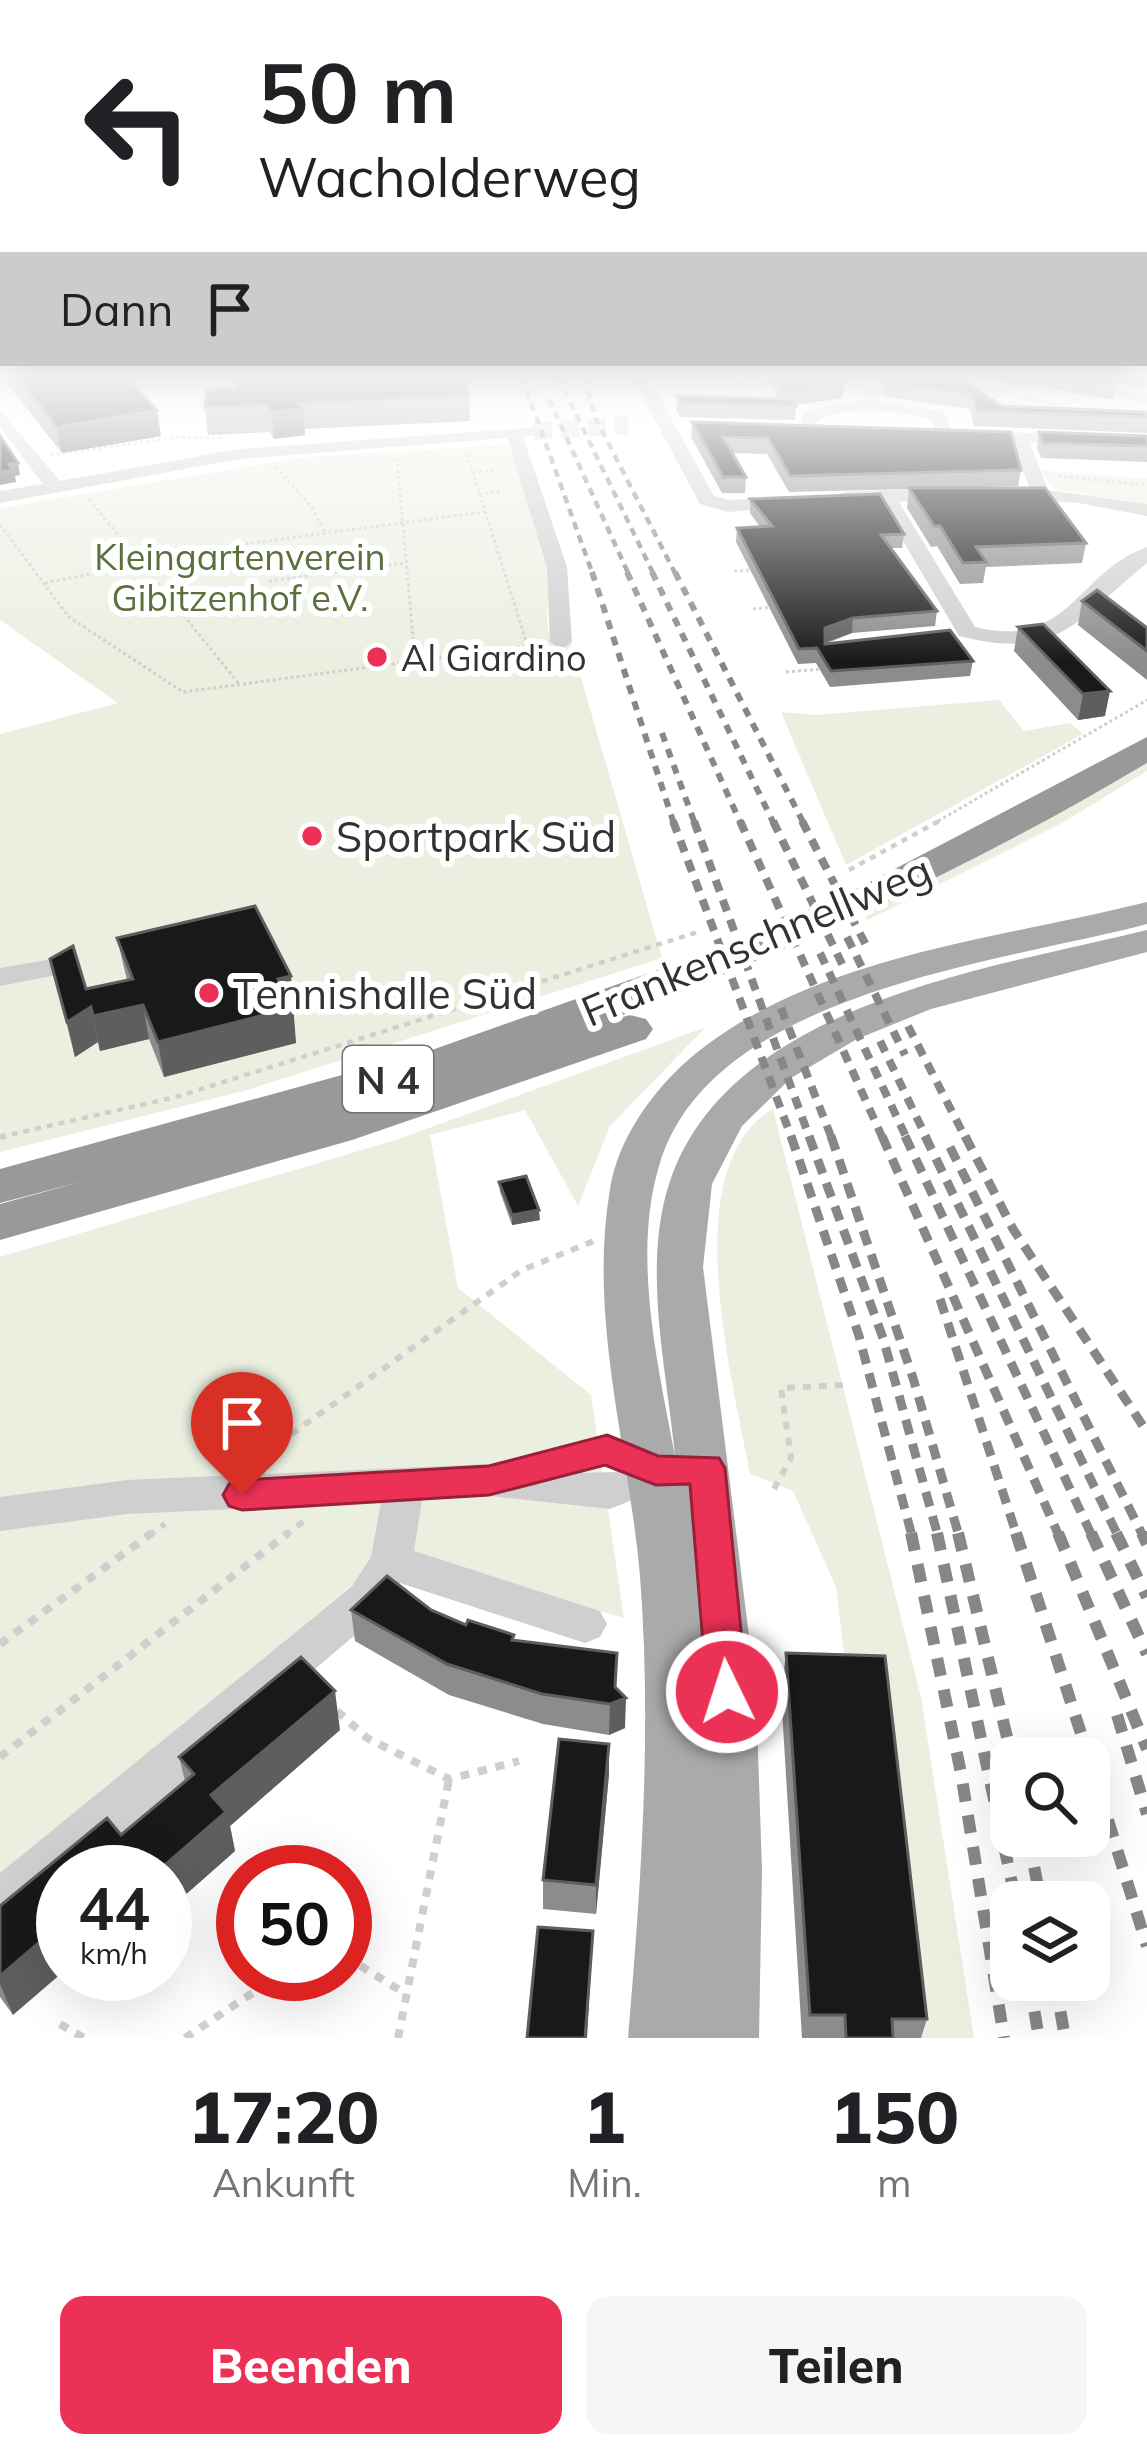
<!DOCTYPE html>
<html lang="de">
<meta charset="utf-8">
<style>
:root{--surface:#fff;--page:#f6f6f6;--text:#202124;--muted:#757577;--accent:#ec3156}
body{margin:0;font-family:Mulish,sans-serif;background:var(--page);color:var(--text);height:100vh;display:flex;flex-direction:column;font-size:45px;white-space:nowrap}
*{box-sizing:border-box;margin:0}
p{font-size:39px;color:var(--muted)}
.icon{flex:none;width:66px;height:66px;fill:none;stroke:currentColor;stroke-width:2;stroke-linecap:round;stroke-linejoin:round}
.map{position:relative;height:2038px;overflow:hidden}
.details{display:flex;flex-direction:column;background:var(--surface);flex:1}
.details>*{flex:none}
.banner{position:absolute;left:0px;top:0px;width:1149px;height:366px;box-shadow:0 12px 48px #0002;background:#fff;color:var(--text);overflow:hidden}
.controls{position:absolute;left:990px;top:1737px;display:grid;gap:24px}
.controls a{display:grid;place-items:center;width:120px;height:120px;border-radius:24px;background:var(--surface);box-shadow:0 12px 48px #0002;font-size:60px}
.speed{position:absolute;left:36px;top:1845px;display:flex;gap:24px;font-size:60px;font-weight:700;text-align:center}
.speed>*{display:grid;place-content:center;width:156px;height:156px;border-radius:50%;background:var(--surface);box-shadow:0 12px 48px #0002;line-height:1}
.speed small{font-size:30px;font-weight:400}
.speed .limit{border:18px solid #d22;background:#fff;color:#111}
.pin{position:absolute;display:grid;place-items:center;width:102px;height:102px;color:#fff;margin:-123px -51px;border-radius:50% 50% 50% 0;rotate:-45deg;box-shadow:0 0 12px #0007}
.pin .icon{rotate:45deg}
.me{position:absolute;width:132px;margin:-66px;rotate:356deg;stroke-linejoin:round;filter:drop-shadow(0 0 9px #0008)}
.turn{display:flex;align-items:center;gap:42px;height:252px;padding:0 60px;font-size:54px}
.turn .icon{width:156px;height:156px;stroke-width:2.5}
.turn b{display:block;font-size:84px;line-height:102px}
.then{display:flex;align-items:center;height:114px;padding:0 60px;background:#0003;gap:24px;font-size:45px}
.eta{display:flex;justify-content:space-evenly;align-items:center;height:204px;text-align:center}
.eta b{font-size:72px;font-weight:800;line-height:84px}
.action{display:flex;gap:24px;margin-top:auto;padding:24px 60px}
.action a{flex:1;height:138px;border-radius:24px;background:var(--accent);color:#fff;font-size:48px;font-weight:800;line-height:138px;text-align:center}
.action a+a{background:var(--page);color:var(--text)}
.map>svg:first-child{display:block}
.green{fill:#eaefe0}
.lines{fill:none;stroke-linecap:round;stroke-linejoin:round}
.minor-tunnel{stroke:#d6d6d6;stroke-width:18;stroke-dasharray:18 9;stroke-linecap:butt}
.path-far3{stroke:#cfcfcf;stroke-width:3;stroke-dasharray:3 3;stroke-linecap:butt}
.path-far2{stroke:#cfcfcf;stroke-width:4.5;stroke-dasharray:6 6;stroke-linecap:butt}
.path-far1{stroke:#cfcfcf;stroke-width:6;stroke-dasharray:8 8;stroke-linecap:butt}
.path{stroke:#cfcfcf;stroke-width:8;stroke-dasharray:9 9;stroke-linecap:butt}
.minor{fill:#cfcfcf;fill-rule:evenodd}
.major{fill:#aaa;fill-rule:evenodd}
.highway{fill:#999;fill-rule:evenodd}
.rail-far4{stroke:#878787;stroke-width:4.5;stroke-dasharray:8 6;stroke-linecap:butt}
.rail-far3{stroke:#878787;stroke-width:6;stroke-dasharray:9 8;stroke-linecap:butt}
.rail-far2{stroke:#878787;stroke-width:8;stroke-dasharray:12 9;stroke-linecap:butt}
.rail-far1{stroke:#878787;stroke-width:9;stroke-dasharray:15 10;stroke-linecap:butt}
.rail{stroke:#878787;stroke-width:12;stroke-dasharray:18 14;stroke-linecap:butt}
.wall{fill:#8c8c8c}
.shaded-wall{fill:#5e5e5e}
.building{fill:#191919;stroke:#5e5e5e;stroke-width:3}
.route{fill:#ec3156;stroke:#992038;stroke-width:3}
.poi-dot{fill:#ec3156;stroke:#fff;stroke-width:4.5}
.labels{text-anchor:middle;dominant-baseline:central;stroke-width:12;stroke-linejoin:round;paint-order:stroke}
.far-park-label{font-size:36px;fill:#5b703d;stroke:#fff}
.far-poi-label{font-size:36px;fill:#323232;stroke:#fff;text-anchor:start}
.shield{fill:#fff;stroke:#707070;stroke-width:3}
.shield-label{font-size:39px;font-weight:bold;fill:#323232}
.poi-label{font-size:42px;fill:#323232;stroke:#fff;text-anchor:start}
.street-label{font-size:42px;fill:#323232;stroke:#fff}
</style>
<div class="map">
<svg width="1147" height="2038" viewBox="0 0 1147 2038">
<rect width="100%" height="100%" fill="#fff"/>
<path class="green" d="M510 445 550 567C553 599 541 610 552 643H571L662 958 247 1090 0 1152V734L118 703 0 620V508L307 457Z
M1040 470 1147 479V504L1054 489Z
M999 700 1024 731 1070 723 1083 734 846 865 781 712 816 715Z
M1147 758V771L1062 823 867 920 863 910Z
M706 1027 610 1126 578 1206 525 1110 430 1135 458 1288 591 1395 624 1618 384 1548 356 1582 0 1874V1257L396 1140Z
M773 1109 921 1697 974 2038H915L849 1695 836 1587 793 1491 750 1474C734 1384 674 1167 773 1109Z"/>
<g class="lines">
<path class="minor-tunnel" d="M874 389 875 396
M534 431 628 425"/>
<path class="path-far3" d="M664 379 772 383
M842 384 874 386
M965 384 1082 411
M467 454 527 644
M51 455 177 437 224 438
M397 458 415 661 541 644
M276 467 311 506 325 533
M473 472 493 471
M1058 476 1147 485
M479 494 500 492
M89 499 240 685
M0 525 69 617 183 692 415 661
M734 571 752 570
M269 581 405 563
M45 583 237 545 484 512
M753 609 772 607
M786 672 822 669
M933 824 1147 700"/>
<path class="path-far2" d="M849 870 939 821
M0 1137 176 1097 701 931"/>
<path class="path-far1" d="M0 1137 6 1136
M252 1462 522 1270 594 1241
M774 1489 791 1458 781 1388 843 1385
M148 1536 165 1524
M284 1536 308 1518"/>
<path class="path" d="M0 1644 152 1533
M337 1711 367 1738 449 1779 519 1761
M0 1757 288 1533
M345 1956 406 1994
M60 2024 84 2038
M185 2038 281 1974
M398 2038 449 1779"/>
<path class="minor" d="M632 377H648L714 496 729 500 789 496 796 498V506L728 512 700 504Z
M1043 377H1072L1147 394V404Z
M872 401 944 412 953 434 938 438 931 419C895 411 851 404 817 421L813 434 798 430 803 414 837 403Z
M0 410 60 481 239 449 540 427V435L523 437 567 567 572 642 561 649 550 642 547 567 507 438 239 459 0 503V491L43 484 0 427Z
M976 431 1147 437V447L1030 443 1048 490 1147 504V516L1079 503 1003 498V490L1030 489 1012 442 970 440V432Z
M886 490 950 488 959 494 950 500 899 502 975 627C1070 650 1075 573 1147 547V563C1074 622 1059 661 959 636L880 502 842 504 833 498 842 492Z
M47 960 57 963 61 969 57 975 0 986V968Z
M607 1434 679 1459 685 1470 679 1481 610 1509 490 1496 422 1500 414 1551 600 1611 607 1624 600 1637 585 1643 400 1583 382 1612 77 1872H63V1884L17 1922 0 1930V1873L352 1586 371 1557 381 1502 127 1514 0 1531V1497L127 1480 489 1464ZM605 1466 617 1472 580 1473Z"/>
<path class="major" d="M1147 902V924C1000 963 709 992 659 1166 632 1257 658 1365 675 1456 667 1371 642 1268 669 1184 727 1004 989 969 1147 930V952L931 1009 857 1039 791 1078 742 1126 712 1184 703 1267 756 1692 762 1870 759 2038H628C641 1885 652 1730 640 1576 629 1448 588 1319 610 1189 618 1139 651 1093 688 1060 811 955 996 940 1147 902Z"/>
<path class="highway" d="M1147 737V763C974 866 796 948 608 1021L630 1015 646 1019 653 1029 646 1039 352 1140 0 1240V1204L84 1181 0 1203V1169L429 1051 720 948 862 886Z"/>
<path class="rail-far4" d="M522 377 593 575
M558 377 654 575
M584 377 596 419 676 575
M549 399 629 575"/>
<path class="rail-far3" d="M592 572 674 824
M627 572 741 824
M652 572 774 824
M675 572 804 824
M662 733 695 824"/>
<path class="rail-far2" d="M673 821 792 1139
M694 821 810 1139
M740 821 883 1139
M773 821 843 966
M802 821 869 951
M847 937 905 1055
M820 953 907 1139
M781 1008 832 1139
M908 1026 966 1139
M880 1041 927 1139"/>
<path class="rail-far1" d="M791 1136 859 1336 912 1536
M809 1136 883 1338 938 1536
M831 1136 913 1378 959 1536
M882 1136 1059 1536
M905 1136 1092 1536
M925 1136 1118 1536
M965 1136 1013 1229 1147 1432
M950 1147 1143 1536
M940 1299 1017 1536"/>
<path class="rail" d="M911 1533 961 1773 1004 2038
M937 1533 1016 1902
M958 1533 1012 1758
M1016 1533 1089 1758
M1058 1533 1147 1749
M1091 1533 1147 1654
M1116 1533 1147 1597
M1142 1533 1147 1544
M1117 1715 1147 1814
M1089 1759 1147 1946
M1028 1836 1041 1902
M1029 1980 1039 2038
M1055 1980 1065 2038"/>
</g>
<path class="wall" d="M0 377H82L161 436 62 453 13 391 0 380Z
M419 377H463L469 395 470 421 305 429V435L274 439 269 432 208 435 205 408 238 388 283 383 379 381 419 379Z
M770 377H847L842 398 796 404 795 420 680 417 676 410 677 396 777 398Z
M958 377 1002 406 1147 412V433L974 426 970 409 882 396 884 382Z
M982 377H1090L1116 385 1114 400Z
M1093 377H1147V389Z
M692 422 1021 470 1018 486 943 488 1086 543 1082 563 986 567 983 583 960 584 937 546 931 547 907 508 909 489 789 492 767 454 732 453 746 477 745 493H722L691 437Z
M1039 432 1147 436V462L1041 458 1037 448Z
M750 499 904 534 902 548H891L937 611 935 626 852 633 825 644 973 661 970 676 830 687 816 663 798 664 736 542 737 528 760 527 750 513Z
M1082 601 1147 628V680L1078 625Z
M1018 627 1105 716 1078 720 1014 651Z
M117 938 295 1011 292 1012 296 1043 164 1077 149 1039 100 1051 98 1042 75 1057 50 959 86 989 127 980Z
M499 1182 540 1220 512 1225 500 1192Z
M351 1610H431L466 1625 514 1635V1640L616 1688 625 1728 609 1735 543 1724 449 1695 355 1641Z
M786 1653 927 2019 921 2038H802L781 1693Z
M340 1730 230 1826 235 1851 167 1911 165 1908V1872H63L13 2015 0 1997V1906L121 1835 185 1781 179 1757Z
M609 1744V1774L596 1914 543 1909V1880Z"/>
<path class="shaded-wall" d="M847 377 842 398 779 407 780 392Z
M303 409 305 435 274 439 271 412Z
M157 410 161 436 62 453 57 427Z
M18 463 20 475 15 476 16 482 0 485V472L9 464Z
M853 618 852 633 823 643 825 628Z
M1110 691 1105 716 1078 720 1083 694Z
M291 976 296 1043 164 1077 158 1042 278 979Z
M143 1005 149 1039 100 1051 93 1016Z
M91 1007 98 1042 75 1057 67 1022Z
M539 1210 540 1220 512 1225V1215Z
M617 1653 615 1702 626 1698 625 1728 609 1735 610 1704Z
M335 1691 340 1730 230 1826 235 1851 167 1911 165 1904V1872H157L211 1795Z
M609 1744V1774L596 1914V1885Z
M142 1856 147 1872H122Z
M63 1922V1972L13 2015 0 1984V1976Z
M593 1931 587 2038H585Z"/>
<path class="building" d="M17 377H82L86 381 125 377 157 410 57 427Z
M238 377H282V383L337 380V377H378L379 381 423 379 422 377H463L469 395 299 403 303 409 271 412 267 405 205 408 206 390 238 388Z
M775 377H845L843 384 780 392Z
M888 377H958L1002 406 1147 412V417L977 411 972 394 884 382Z
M1068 377H1089L1116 385Z
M677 396 794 399 796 406 681 403Z
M692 422 1011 432 1021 470 790 476 768 438 723 437 746 477H723Z
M1039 432 1147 436V446L1043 443Z
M0 436 18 463 9 464 13 470 0 472Z
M909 488H1045L1086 543 976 547 986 562 963 563 940 526H934Z
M880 494 904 534 881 535 937 611 853 618 825 628V644L950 630 973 661 831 671 817 648 799 649 737 528 772 526 750 499Z
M1097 590 1147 628V651L1082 601Z
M1043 624 1110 691 1083 694 1018 627Z
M255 906 291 976 278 979 292 1008 158 1042 143 1005 93 1016 91 1007 67 1022 50 959 73 946 86 989 133 979 117 938Z
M526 1176 539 1210 512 1215 499 1182Z
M387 1576 431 1610 466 1625 468 1620 514 1635 512 1640 617 1653 615 1687 626 1698 610 1704 542 1694 447 1664 351 1610Z
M786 1653 885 1656 927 2019H892L893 2038H846L845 2015H810Z
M301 1657 335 1691 211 1795 226 1812 157 1872 142 1856 122 1872H63V1922L0 1976V1906L107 1818 121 1835 194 1774 179 1757Z
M559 1739 609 1744 596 1885 543 1880Z
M538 1927 593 1931 585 2038H527Z"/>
<linearGradient id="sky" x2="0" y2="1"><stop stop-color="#9dc8eb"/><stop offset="0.57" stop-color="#fff"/><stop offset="1" stop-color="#fff" stop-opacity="0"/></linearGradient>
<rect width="1147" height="662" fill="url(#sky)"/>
<path class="route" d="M607 1435 658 1456 719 1458 725 1468 747 1692 742 1705 727 1711 713 1705 707 1692 690 1484 656 1485 605 1465 489 1495 242 1510 229 1506 223 1495 229 1484 242 1480 489 1466Z"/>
<g class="poi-dot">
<circle cx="377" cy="657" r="12"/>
<circle cx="312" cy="836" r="12"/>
<circle cx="209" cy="993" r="12"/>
</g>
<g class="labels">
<g class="far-park-label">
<text x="240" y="556">Kleingartenverein<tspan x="240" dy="41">Gibitzenhof e.V.</tspan></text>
</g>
<g class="far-poi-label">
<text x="401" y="657">Al Giardino</text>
</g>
<rect class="shield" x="343" y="1046" width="90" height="66" rx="9"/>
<g class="shield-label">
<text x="388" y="1079">N 4</text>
</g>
<g class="poi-label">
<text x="336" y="836">Sportpark Süd</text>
<text x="233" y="993">Tennishalle Süd</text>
</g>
<g class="street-label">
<text transform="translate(756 940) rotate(-23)">Frankenschnellweg</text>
</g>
</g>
</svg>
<div class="controls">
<a><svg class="icon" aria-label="search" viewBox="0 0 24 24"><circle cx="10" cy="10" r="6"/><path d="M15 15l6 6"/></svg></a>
<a><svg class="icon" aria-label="layers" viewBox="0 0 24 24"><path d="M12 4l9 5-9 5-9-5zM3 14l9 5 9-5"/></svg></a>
</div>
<div class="speed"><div>44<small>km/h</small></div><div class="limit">50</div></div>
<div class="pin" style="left:242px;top:1495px;background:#d93025"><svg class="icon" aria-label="arrive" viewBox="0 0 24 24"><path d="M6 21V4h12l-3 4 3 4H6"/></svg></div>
<svg class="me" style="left:727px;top:1692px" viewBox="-20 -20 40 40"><circle r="17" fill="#ec3156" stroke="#fff" stroke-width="3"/><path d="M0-11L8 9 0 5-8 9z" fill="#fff"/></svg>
<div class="banner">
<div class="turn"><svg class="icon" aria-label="left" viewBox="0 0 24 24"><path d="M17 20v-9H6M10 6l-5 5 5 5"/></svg><div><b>50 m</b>Wacholderweg</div></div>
<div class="then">Dann<svg class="icon" aria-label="arrive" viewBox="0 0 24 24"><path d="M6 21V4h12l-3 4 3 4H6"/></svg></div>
</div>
</div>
<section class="details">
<div class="eta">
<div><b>17:20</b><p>Ankunft</p></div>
<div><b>1</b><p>Min.</p></div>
<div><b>150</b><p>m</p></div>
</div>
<div class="action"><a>Beenden</a><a>Teilen</a></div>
</section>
